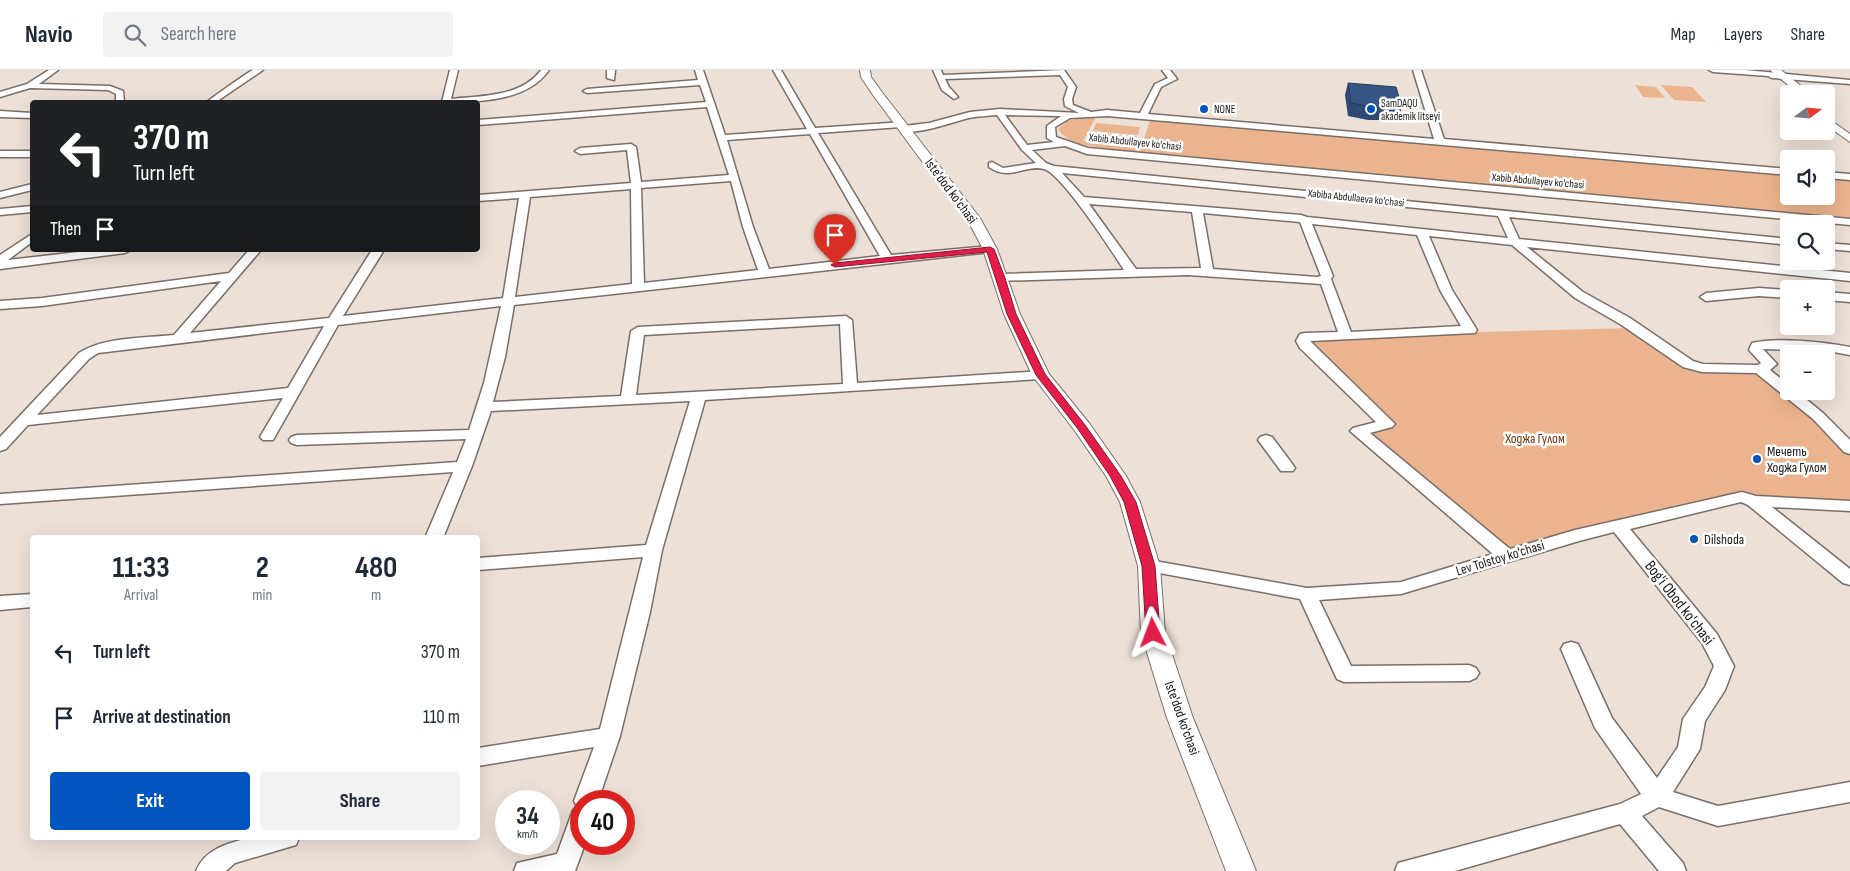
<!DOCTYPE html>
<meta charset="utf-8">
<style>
:root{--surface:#fff;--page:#f2f2f3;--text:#1f2937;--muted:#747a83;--line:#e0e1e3;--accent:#0254be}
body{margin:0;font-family:"Sofia Sans Condensed",sans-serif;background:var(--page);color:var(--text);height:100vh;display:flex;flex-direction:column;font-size:19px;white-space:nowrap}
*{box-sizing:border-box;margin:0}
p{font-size:16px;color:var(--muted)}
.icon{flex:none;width:28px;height:28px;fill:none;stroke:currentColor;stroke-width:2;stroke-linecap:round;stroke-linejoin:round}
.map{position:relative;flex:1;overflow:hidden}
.drawer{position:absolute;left:30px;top:465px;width:450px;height:305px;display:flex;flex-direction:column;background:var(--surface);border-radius:5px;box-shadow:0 5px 20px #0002}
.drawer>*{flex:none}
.guide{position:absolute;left:30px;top:30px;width:450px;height:152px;border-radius:5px;box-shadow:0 5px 20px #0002;background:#202124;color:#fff;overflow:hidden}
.needle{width:32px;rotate:74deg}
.controls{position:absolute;left:1780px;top:15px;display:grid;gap:10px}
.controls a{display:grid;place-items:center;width:55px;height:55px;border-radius:5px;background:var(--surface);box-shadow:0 5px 20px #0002;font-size:25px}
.speed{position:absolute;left:495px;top:720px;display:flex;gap:10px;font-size:25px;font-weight:700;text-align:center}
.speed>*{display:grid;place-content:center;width:65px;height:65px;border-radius:50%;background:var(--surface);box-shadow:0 5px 20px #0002;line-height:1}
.speed small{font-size:12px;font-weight:400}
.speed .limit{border:8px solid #d22;background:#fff;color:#111}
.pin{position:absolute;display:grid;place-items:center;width:42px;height:42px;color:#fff;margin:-51px -21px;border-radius:50% 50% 50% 0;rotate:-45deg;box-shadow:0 0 5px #0007}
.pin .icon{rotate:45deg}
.me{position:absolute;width:55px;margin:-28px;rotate:357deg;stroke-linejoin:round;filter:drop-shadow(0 0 4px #0008)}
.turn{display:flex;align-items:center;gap:18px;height:105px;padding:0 20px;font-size:22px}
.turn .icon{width:65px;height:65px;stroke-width:2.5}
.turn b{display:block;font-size:35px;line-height:42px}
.then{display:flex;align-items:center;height:48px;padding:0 20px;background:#0003;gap:10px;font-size:19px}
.eta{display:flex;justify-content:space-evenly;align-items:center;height:85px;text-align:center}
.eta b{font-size:30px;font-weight:700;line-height:35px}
.cta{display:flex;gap:10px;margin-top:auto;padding:10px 20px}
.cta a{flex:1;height:58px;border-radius:5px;background:var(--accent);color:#fff;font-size:20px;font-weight:700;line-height:58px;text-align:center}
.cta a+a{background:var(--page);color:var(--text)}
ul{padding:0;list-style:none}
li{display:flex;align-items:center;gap:15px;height:65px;padding:0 20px}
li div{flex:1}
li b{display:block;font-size:19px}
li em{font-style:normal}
header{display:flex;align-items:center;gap:30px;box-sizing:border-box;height:70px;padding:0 25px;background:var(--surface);border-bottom:1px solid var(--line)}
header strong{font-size:24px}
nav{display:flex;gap:28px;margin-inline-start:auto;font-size:18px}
.search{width:350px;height:45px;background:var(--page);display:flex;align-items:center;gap:12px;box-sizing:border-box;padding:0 18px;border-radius:5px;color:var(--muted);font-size:19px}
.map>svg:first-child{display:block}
.green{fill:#ebb48e}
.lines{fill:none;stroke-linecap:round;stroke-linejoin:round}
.minor-casing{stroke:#7a6f67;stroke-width:3}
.tertiary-casing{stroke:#7a6f67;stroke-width:2}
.minor{fill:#fff;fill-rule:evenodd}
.tertiary{fill:#fff;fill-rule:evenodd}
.wall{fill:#2f4972}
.building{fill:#375584;stroke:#263c5c}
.route{fill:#e11d48;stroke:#92132f}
.poi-dot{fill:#0254be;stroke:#fff;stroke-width:2}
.labels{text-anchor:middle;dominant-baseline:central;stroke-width:5;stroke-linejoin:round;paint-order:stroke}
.far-poi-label{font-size:11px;fill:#1b1714;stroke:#fff;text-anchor:start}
.far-street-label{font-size:11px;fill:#1b1714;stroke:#fff}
.street-label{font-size:14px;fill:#1b1714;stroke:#fff}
.park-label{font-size:14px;fill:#6e3a0c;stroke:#fff}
.poi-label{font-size:14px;fill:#1b1714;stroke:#fff;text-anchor:start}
.near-street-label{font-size:16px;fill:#1b1714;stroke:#fff}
</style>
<header>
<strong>Navio</strong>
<div class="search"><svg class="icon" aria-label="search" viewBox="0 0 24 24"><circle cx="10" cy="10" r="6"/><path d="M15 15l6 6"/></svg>Search here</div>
<nav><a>Map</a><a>Layers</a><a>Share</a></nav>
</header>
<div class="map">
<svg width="1850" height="801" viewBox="0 0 1850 801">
<rect width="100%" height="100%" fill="#ece0d7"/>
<path class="green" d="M1635 15 1656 17 1665 28 1643 27Z
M1661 15 1692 17 1706 32 1674 30Z
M1087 47H1096L1083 71 1142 76 1150 50 1789 104V126H1826V107L1850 109V149L1102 78C1086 75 1067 73 1058 59L1067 51Z
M1096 53 1140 57 1138 65 1093 61Z
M1092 62 1137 66 1135 74 1089 70Z
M1633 258 1694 299H1760L1850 377V436L1742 427 1506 486 1358 361 1386 354 1312 273 1314 269 1404 264Z"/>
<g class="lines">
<defs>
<path id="minor" d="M49 0H58L39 14 110 16 123 21 124 32H116V24L108 20 30 18 0 27V22L27 14Z
M253 0H263L216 32H207C209 30 248 2 253 0Z
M450 0H458L451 29C480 26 522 27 541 0H549C527 32 478 32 442 32Z
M607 0H615L614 10 607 8Z
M695 0H703L725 65 807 59 773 0H781L815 58 904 52V56L901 57 818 63 891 185 990 176 996 179 990 182 514 235 505 287 493 332 621 326 631 261 638 257 846 246 852 250 857 313 1041 301 1046 302 1048 305 1046 308 1041 309 705 330 662 480 650 542 620 666 598 731H581V774H585L575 801H514L517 793 557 784 573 740 578 738 574 731 594 677 478 696V678L600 659 643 487 478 500V488L646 475 690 331 491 341 472 396 443 468H425L453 402 0 434V424L457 392 466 369 297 375 291 373 289 370 291 367 297 365 469 360 484 313 501 236 338 255 273 370H263L260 367 283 328 28 355 6 379 0 381V367L79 283C103 267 145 268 174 265L221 211 42 236 0 239V231L42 228 229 203 249 180H261L190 263 329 248 372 180H384L343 246 503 228 519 128 478 131V125L631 113 627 80 580 84 575 81 580 78 631 74 636 77 641 112 729 105 707 37 478 55V50L706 32 700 15 587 23 583 21 587 19 698 10ZM810 64 880 186 769 199 753 157 727 70ZM731 111 743 157 758 200 644 213 641 118ZM631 119 632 214 515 227 530 127ZM840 254 843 314 636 325 644 265ZM324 256 288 318 37 345 89 289 98 283Z
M933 0H941L943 5 1064 0 1076 17 1072 29 1073 35 1091 42 1107 40 1140 43 1155 14 1168 8 1162 0H1170L1177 9 1161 17 1148 44 1434 69 1413 0H1421L1444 69 1789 99V105L1107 46 1070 48 1055 57 1056 67 1088 78 1850 149V155L1087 84 1065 76 1032 80 1046 93 1054 96 1789 169V175L1509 147 1519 169 1850 203V211L1527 177 1583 222 1630 248 1693 291 1703 294 1758 295 1761 293 1749 280 1752 273C1778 267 1824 272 1850 277V285L1828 281 1763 279 1777 294 1770 300 1789 315V321H1796L1823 343 1850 370V384L1844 382 1813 349 1756 303 1702 302 1683 297 1620 254 1575 228 1512 175 1429 166 1452 220 1477 260 1475 263 1310 271 1395 354 1392 357 1370 363 1510 479 1575 460 1742 422 1756 426 1850 431V441L1772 437 1850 499V515L1843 513 1748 435 1741 432 1630 459 1717 564 1734 596 1725 620 1705 651 1700 679 1673 722 1718 736 1850 712V732L1718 756 1659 737 1642 746 1683 793 1686 801H1659L1620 754 1455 801H1395L1398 793 1620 734 1641 724 1595 658 1561 579 1564 574 1571 572 1578 574 1612 648 1657 708 1678 677 1683 649 1705 617 1714 596 1702 573 1614 462 1579 471 1401 524 1319 530 1351 596 1469 595 1476 598 1479 603 1476 608 1469 611 1344 612 1337 609 1300 529 1143 500 1140 496 1143 492 1149 490 1307 518 1401 512 1493 484 1350 361 1353 358 1376 352 1300 278 1296 271 1300 264 1305 263 1338 262 1321 214 1188 205 997 211 995 208 997 205 1001 204 1124 200C1112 181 1061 103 1044 99 1024 94 1011 112 989 97V93L992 92 1003 98 1036 93 1022 80 997 45C988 46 978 46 969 48 955 51 911 68 900 59L904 56 929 53 970 42 1000 39 1079 43 1065 36 1064 29 1068 17 1060 5 945 9 949 17 958 27 954 29 942 20ZM1005 45 1058 46H1061L1047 56V68L1054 72 1027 75ZM1062 103 1498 146 1508 168 1307 147 1301 145 1084 127ZM1089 134 1192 142 1201 198 1136 199ZM1203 143 1300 152 1321 206 1317 207 1213 199ZM1312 154 1417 165 1440 220 1461 256 1351 262 1331 209 1333 206Z
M1709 0H1745L1850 10V14L1772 8 1768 6 1713 2Z
M0 41 32 43V48L0 47Z
M0 81H32V87H0Z
M1826 102 1850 104V110L1826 108Z
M32 114V120L0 128V122Z
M32 136V142L0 145V139Z
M32 164V172L8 190 96 180H131L125 183 0 199V185Z
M1826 173 1850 175V181L1826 179Z
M1759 218 1789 220V228L1759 226 1706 231 1700 227 1706 223Z
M1826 222 1850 224V232L1826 230Z
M1266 365 1272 367 1293 395 1295 398 1293 401H1281L1258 370 1260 367Z
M32 524V537L0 540V526Z
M249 768H299L296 775 235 793 226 801H196C205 779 228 773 249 768Z"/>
<path id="tertiary" d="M860 0H870L871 7 881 21 980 148 997 179 1020 244 1049 304 1089 353 1126 406 1140 432 1160 496 1165 563 1193 648 1256 801H1226L1167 648 1141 563 1138 496 1120 432 1106 406 1075 361 1032 305 1004 244 983 179 967 149 924 94 873 25 861 7Z
M1770 0H1781L1811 24H1799Z
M1826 47 1850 64V72L1826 55Z"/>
</defs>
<use href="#minor" class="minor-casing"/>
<use href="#tertiary" class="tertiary-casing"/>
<use href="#minor" class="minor"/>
<use href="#tertiary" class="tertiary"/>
</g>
<path class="wall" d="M1348 13 1402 37 1398 50H1368L1348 46 1345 25Z"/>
<path class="building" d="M1348 13 1396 17 1402 37H1372L1351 33Z"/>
<path class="route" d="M990 177 994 179 1005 208 1016 244 1045 304 1085 355 1121 406 1136 432 1155 496 1160 563 1158 566H1148L1146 563 1142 496 1124 432 1110 406 1078 359 1036 305 1007 244 987 182 835 197 831 195 835 193Z"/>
<g class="poi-dot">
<circle cx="1204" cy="39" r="5"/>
<circle cx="1371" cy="39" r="5"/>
<circle cx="1757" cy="389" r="5"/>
<circle cx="1694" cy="469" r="5"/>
</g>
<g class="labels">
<g class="far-poi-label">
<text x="1381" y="33">SamDAQU<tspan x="1381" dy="13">akademik litseyi</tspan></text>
<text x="1214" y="39">NONE</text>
</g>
<g class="far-street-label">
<text transform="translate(1135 72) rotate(6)">Xabib Abdullayev ko'chasi</text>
<text transform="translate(1538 111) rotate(5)">Xabib Abdullayev ko'chasi</text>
<text transform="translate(1356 128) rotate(6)">Xabiba Abdullaeva ko'chasi</text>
</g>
<g class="street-label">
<text transform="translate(951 121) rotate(53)">Iste'dod ko'chasi</text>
<text transform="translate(1500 488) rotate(-17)">Lev Tolstoy ko'chasi</text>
<text transform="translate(1182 648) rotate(70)">Iste'dod ko'chasi</text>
</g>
<g class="park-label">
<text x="1535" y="368">Ходжа Гулом</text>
</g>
<g class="poi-label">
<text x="1767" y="381">Мечеть<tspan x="1767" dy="16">Ходжа Гулом</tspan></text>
<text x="1704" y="469">Dilshoda</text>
</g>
<g class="near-street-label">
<text transform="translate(1679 533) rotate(52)">Bog'i Obod ko'chasi</text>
</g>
</g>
</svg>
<div class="controls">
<a><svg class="needle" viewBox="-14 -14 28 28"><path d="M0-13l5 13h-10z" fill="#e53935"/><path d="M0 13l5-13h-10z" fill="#747a83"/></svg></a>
<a><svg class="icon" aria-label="sound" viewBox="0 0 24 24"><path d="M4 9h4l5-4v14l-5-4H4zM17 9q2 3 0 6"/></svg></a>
<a><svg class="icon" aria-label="search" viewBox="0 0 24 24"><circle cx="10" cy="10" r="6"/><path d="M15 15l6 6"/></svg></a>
<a>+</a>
<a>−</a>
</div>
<div class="speed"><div>34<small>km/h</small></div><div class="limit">40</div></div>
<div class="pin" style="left:835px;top:195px;background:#d93025"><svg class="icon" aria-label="arrive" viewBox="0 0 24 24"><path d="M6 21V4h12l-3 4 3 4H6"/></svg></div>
<svg class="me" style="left:1153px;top:563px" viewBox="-20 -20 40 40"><path d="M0-17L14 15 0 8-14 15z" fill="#e11d48" stroke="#fff" stroke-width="4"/></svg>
<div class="guide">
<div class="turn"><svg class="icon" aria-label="left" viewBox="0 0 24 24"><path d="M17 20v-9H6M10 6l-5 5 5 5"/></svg><div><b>370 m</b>Turn left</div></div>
<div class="then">Then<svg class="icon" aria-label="arrive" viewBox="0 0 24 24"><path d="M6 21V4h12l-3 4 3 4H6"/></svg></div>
</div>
<section class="drawer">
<div class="eta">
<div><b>11:33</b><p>Arrival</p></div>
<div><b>2</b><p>min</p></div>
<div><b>480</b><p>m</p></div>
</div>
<ul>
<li><svg class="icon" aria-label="left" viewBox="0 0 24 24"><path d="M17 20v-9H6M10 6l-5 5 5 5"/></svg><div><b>Turn left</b></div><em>370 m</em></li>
<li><svg class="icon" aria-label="arrive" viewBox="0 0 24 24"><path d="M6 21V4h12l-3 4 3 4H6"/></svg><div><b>Arrive at destination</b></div><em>110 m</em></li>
</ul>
<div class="cta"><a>Exit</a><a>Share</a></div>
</section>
</div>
